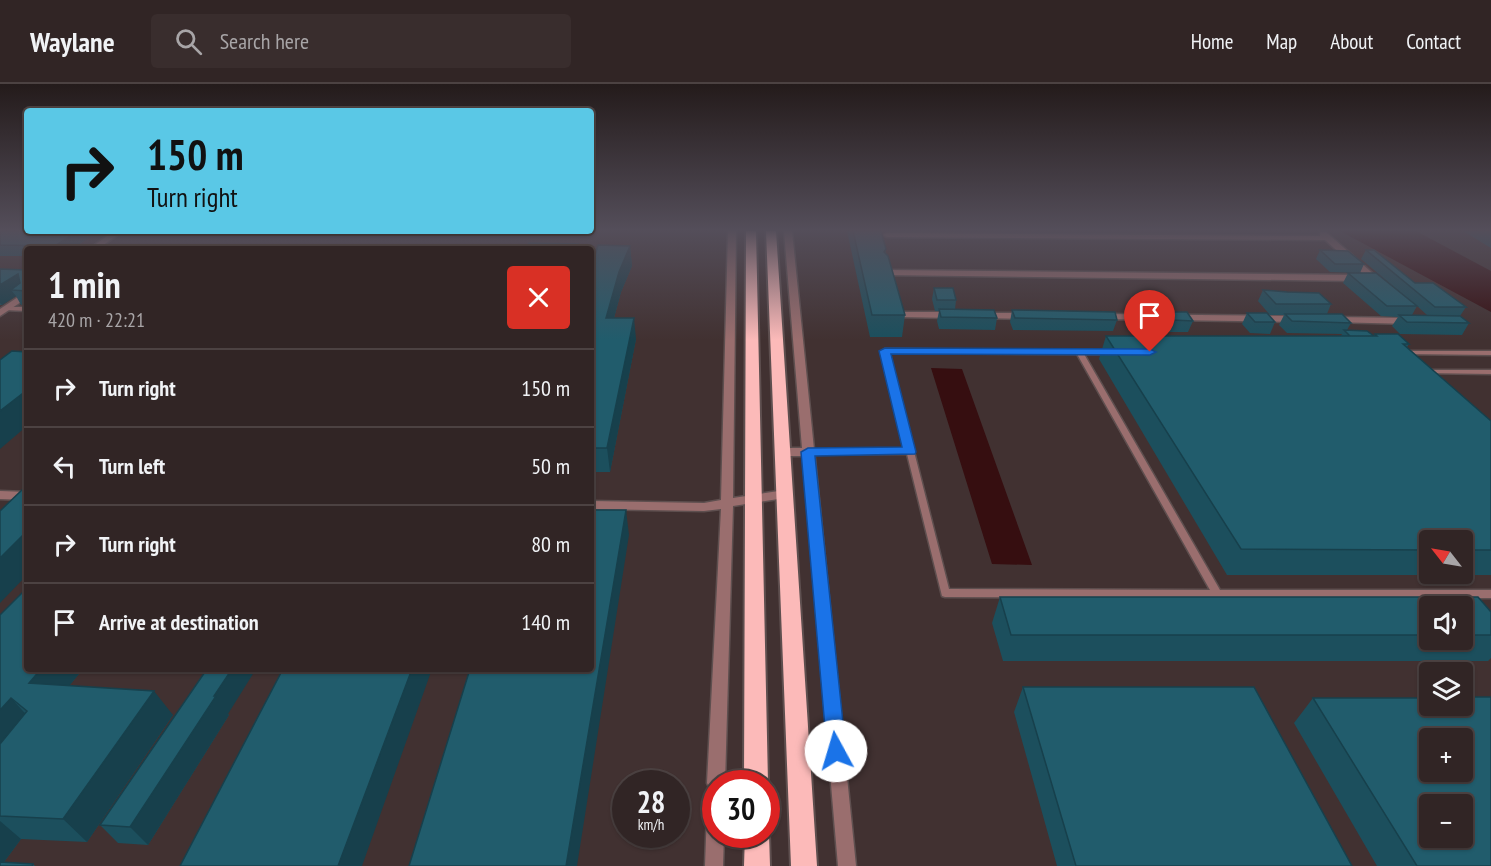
<!DOCTYPE html>
<meta charset="utf-8">
<style>
:root{--surface:#312525;--page:#392d2d;--text:#f1f3f6;--muted:#a8a5a7;--line:#4c4242}
body{margin:0;font-family:"PT Sans Narrow",sans-serif;background:var(--page);color:var(--text);height:100vh;display:flex;flex-direction:column;font-size:22px;white-space:nowrap}
*{box-sizing:border-box;margin:0}
p{font-size:20px;color:var(--muted)}
.icon{flex:none;width:33px;height:33px;fill:none;stroke:currentColor;stroke-width:2;stroke-linecap:round;stroke-linejoin:round}
.map{position:relative;flex:1;overflow:hidden}
.sheet{position:absolute;left:24px;top:162px;width:570px;height:426px;display:flex;flex-direction:column;background:var(--surface);border-radius:6px;box-shadow:0 2px 4px #0004,0 0 0 2px var(--line)}
.sheet>*{flex:none}
.guide{position:absolute;left:24px;top:24px;width:570px;height:126px;border-radius:6px;box-shadow:0 2px 4px #0004,0 0 0 2px var(--line);background:#5ac8e6;color:#111;overflow:hidden}
.needle{width:39px;rotate:301deg}
.buttons{position:absolute;left:1419px;top:446px;display:grid;gap:12px}
.buttons a{display:grid;place-items:center;width:54px;height:54px;border-radius:6px;background:var(--surface);box-shadow:0 2px 4px #0004,0 0 0 2px var(--line);font-size:30px}
.speed{position:absolute;left:612px;top:686px;display:flex;gap:12px;font-size:30px;font-weight:700;text-align:center}
.speed>*{display:grid;place-content:center;width:78px;height:78px;border-radius:50%;background:var(--surface);box-shadow:0 2px 4px #0004,0 0 0 2px var(--line);line-height:1}
.speed small{font-size:15px;font-weight:400}
.speed .limit{border:9px solid #d22;background:#fff;color:#111}
.pin{position:absolute;display:grid;place-items:center;width:51px;height:51px;color:#fff;margin:-62px -26px;border-radius:50% 50% 50% 0;rotate:-45deg;box-shadow:0 0 6px #0007}
.pin .icon{rotate:45deg}
.me{position:absolute;width:66px;margin:-33px;rotate:354deg;stroke-linejoin:round;filter:drop-shadow(0 0 4px #0008)}
.turn{display:flex;align-items:center;gap:21px;height:126px;padding:0 24px;font-size:27px}
.turn .icon{width:78px;height:78px;stroke-width:2.5}
.turn b{display:block;font-size:42px;line-height:51px}
.round{display:grid;place-items:center;flex:none;width:63px;height:63px;border-radius:6px;background:var(--page)}
.summary{display:flex;align-items:center;justify-content:space-between;height:102px;padding:0 24px}
h1{font-size:36px;font-weight:600;line-height:45px}
ul{padding:0;list-style:none}
li{display:flex;align-items:center;gap:18px;height:78px;padding:0 24px;border-top:2px solid var(--line)}
li div{flex:1}
li b{display:block;font-size:22px}
li em{font-style:normal}
header{display:flex;align-items:center;gap:36px;box-sizing:border-box;height:84px;padding:0 30px;background:var(--surface);border-bottom:2px solid var(--line)}
header strong{font-size:28px}
nav{display:flex;gap:33px;margin-inline-start:auto;font-size:21px}
.search{width:420px;height:54px;background:var(--page);display:flex;align-items:center;gap:15px;box-sizing:border-box;padding:0 21px;border-radius:6px;color:var(--muted);font-size:22px}
.map>svg:first-child{display:block}
.water{fill:#360e10}
.lines{fill:none;stroke-linecap:round;stroke-linejoin:round}
.service-casing{stroke:#5e4f4f;stroke-width:3}
.minor-casing{stroke:#5e4f4f;stroke-width:3}
.trunk-casing{stroke:#5e4f4f;stroke-width:4}
.service{fill:#9a6e6e;fill-rule:evenodd}
.minor{fill:#9a6e6e;fill-rule:evenodd}
.trunk{fill:#fcbab9;fill-rule:evenodd}
.wall{fill:#1c4f5d;fill-rule:evenodd}
.shaded-wall{fill:#17404c}
.building{fill:#215c6c;stroke:#17404c;stroke-width:1.5;fill-rule:evenodd}
.route{fill:#1a73e8;stroke:#114b97;stroke-width:1.5}
</style>
<header>
<strong>Waylane</strong>
<div class="search"><svg class="icon" aria-label="search" viewBox="0 0 24 24"><circle cx="10" cy="10" r="6"/><path d="M15 15l6 6"/></svg>Search here</div>
<nav><a>Home</a><a>Map</a><a>About</a><a>Contact</a></nav>
</header>
<div class="map">
<svg width="1491" height="782" viewBox="0 0 1491 782">
<rect width="100%" height="100%" fill="#413131"/>
<path class="water" d="M1340 147H1416L1491 187V228Z
M931 284 962 285 1032 481 992 480Z"/>
<g class="lines">
<defs>
<path id="service" d="M6 223H27V227L4 226 3 225Z
M885 265 1114 267 1115 268 1112 270H1084L1220 506H1491V514L945 513 942 512 907 370H808L804 368 808 366H905L882 267ZM889 269 1077 270 1210 506 949 505Z
M1404 267H1491V271L1402 270 1401 269Z
M1425 286H1491V290L1423 289V287Z"/>
<path id="minor" d="M114 147H123L98 165H89Z
M370 147H540L536 149H374Z
M728 147H736L733 414 785 406 791 410 785 414 733 422 725 699H716V707L710 705 707 699 721 425 704 427 591 425V417L704 419 721 416Z
M784 147H792L856 782H838L803 372H783L777 368 783 364H802Z
M1320 148H1326L1378 194V198H1372L1325 156 887 153 883 151 887 149 1320 152Z
M888 186 1361 191 1365 194 1361 197 885 191V187Z
M27 207V214L0 232V225Z
M902 228H952L957 231 952 234 899 233V229Z
M982 229H1027L1032 232 1027 235 979 234V230Z
M1102 230 1297 232 1302 235 1297 238 1099 235 1097 233Z
M1333 233 1411 234 1416 237 1411 240 1330 238 1328 236Z
M0 407 27 408V416L0 415Z
M716 719V750H724L723 782H705L707 727 710 721Z"/>
<path id="trunk" d="M746 147H756L768 699 766 702V699H744Z
M766 147H776L817 782H791Z
M766 743 769 750 770 782H744L745 750H766Z"/>
</defs>
<use href="#service" class="service-casing"/>
<use href="#minor" class="minor-casing"/>
<use href="#trunk" class="trunk-casing"/>
<use href="#service" class="service"/>
<use href="#minor" class="minor"/>
<use href="#trunk" class="trunk"/>
</g>
<path class="wall" d="M0 147H99L72 165H27V172H0Z
M847 147H881L886 170 905 231 902 253H870Z
M1463 147H1491V164Z
M630 162 632 182 621 208 614 234 636 255 610 388H591V185Z
M1320 166 1364 180 1360 189 1330 188 1316 175Z
M1366 166 1415 199 1466 223 1460 232 1469 239 1462 251 1400 250 1392 242 1398 233 1381 232 1343 199 1348 189 1412 218 1361 175ZM1417 222 1427 231H1412Z
M0 185 27 186V221H21L16 212 2 221H0Z
M934 204 956 216 955 226 997 234 995 246 939 245 937 237 939 227H935L932 215Z
M1263 206 1331 220 1327 230 1351 239 1347 246 1374 252 1375 250 1409 260 1407 263 1491 337V491H1227L1099 275 1106 252H1341L1342 250 1287 249 1279 241 1284 231H1270L1258 217ZM1430 456H1462V489H1430Z
M1012 226 1117 236 1113 247 1013 246 1010 238Z
M1168 228 1193 237 1188 248H1169L1163 239Z
M1247 229 1275 238 1270 250 1250 249 1242 240Z
M1000 513H1478L1491 528V574L1488 577H1003L992 539ZM1430 522H1462V555H1430Z
M0 531 27 585H83L69 602 173 631 87 758 21 755 4 778 33 780 35 782H0Z
M1023 603 1352 782H1057L1014 628Z
M1313 614 1491 782H1377L1294 639Z
M228 630 229 631 148 761 118 759 100 741Z"/>
<path class="shaded-wall" d="M78 147H99L72 165H57L55 162Z
M630 162 632 182 621 208 608 256 606 234 619 188Z
M18 190 27 204 11 206 16 212 2 221 0 219V201Z
M634 234 636 255 610 388 607 364Z
M27 306V342L0 365V327Z
M626 426 629 451 577 782H566Z
M27 447V491L0 519V474Z
M41 585H83L51 624 29 599Z
M232 585H256L228 630 229 631 148 761 130 743Z
M412 585H432L362 782H338Z
M154 607 173 631 87 758 63 735Z
M11 614 34 639 0 679V626Z
M0 737 21 755 1 782H0Z"/>
<path class="building" d="M0 147H78L55 162 0 161Z
M853 147H881L886 165 884 168 888 172 905 231H872Z
M529 159 578 160 577 165H525Z
M598 161 630 162 619 188 606 234H634L607 364H591V195L594 187H591V185Z
M1320 166 1348 167 1364 180H1335Z
M1366 166H1374L1415 199H1433L1466 223H1435Z
M0 185 27 186V207L11 206 20 199 18 190 0 201Z
M1348 189H1376L1417 222H1387Z
M934 204H953L956 216H937Z
M1263 206 1287 208 1319 209 1331 220H1276Z
M939 225 994 226 997 234 941 233Z
M1012 226 1115 228 1117 236 1015 234Z
M1168 228H1187L1193 237 1173 236Z
M1247 229H1267L1275 238H1255Z
M1285 230H1342L1351 239 1292 237Z
M1399 231 1460 232 1469 239 1407 238Z
M1344 246 1367 247 1374 252H1350Z
M1375 250H1398L1409 260H1403L1491 337V466H1462V456H1430V466L1241 465 1106 252H1377Z
M12 267 27 268V306L0 327V276Z
M23 405H27V447L0 474V427Z
M591 426H626L566 782H409L470 585H591Z
M27 504V585H41L29 599 154 607 63 735 0 732V660L27 627 11 614 0 626V531Z
M1000 513H1478L1491 528V551H1462V522H1430V551H1011Z
M207 585H232L214 612H216L130 743 100 741Z
M283 585H412L338 782H180Z
M1023 603H1254L1352 782H1076Z
M1462 613H1491V782H1417L1313 614H1430V621H1462ZM1430 654H1462V687H1430ZM1430 720H1462V753H1430Z
M0 778 33 780 32 782H0Z"/>
<linearGradient id="sky" x2="0" y2="1"><stop stop-color="#241b1b"/><stop offset="0.57" stop-color="#544e5a"/><stop offset="1" stop-color="#544e5a" stop-opacity="0"/></linearGradient>
<rect width="1491" height="256" fill="url(#sky)"/>
<path class="route" d="M885 264 1150 265 1156 268 1150 271 891 270 916 368 915 370 815 372 846 667 843 673 836 675 829 673 827 667 801 368 808 364 902 363 879 267Z"/>
</svg>
<div class="buttons">
<a><svg class="needle" viewBox="-14 -14 28 28"><path d="M0-13l5 13h-10z" fill="#e53935"/><path d="M0 13l5-13h-10z" fill="#a8a5a7"/></svg></a>
<a><svg class="icon" aria-label="sound" viewBox="0 0 24 24"><path d="M4 9h4l5-4v14l-5-4H4zM17 9q2 3 0 6"/></svg></a>
<a><svg class="icon" aria-label="layers" viewBox="0 0 24 24"><path d="M12 4l9 5-9 5-9-5zM3 14l9 5 9-5"/></svg></a>
<a>+</a>
<a>−</a>
</div>
<div class="speed"><div>28<small>km/h</small></div><div class="limit">30</div></div>
<div class="pin" style="left:1150px;top:268px;background:#d93025"><svg class="icon" aria-label="arrive" viewBox="0 0 24 24"><path d="M6 21V4h12l-3 4 3 4H6"/></svg></div>
<svg class="me" style="left:836px;top:667px" viewBox="-20 -20 40 40"><circle r="19" fill="#fff"/><path d="M0-13L10 11 0 6-10 11z" fill="#1a73e8"/></svg>
<div class="guide">
<div class="turn"><svg class="icon" aria-label="right" viewBox="0 0 24 24"><path d="M7 20v-9h11M14 6l5 5-5 5"/></svg><div><b>150 m</b>Turn right</div></div>
</div>
<section class="sheet">
<div class="summary"><div><h1>1 min</h1><p>420 m · 22:21</p></div><a class="round" style="background:#d93025;color:#fff"><svg class="icon" aria-label="close" viewBox="0 0 24 24"><path d="M6 6l12 12M18 6L6 18"/></svg></a></div>
<ul>
<li><svg class="icon" aria-label="right" viewBox="0 0 24 24"><path d="M7 20v-9h11M14 6l5 5-5 5"/></svg><div><b>Turn right</b></div><em>150 m</em></li>
<li><svg class="icon" aria-label="left" viewBox="0 0 24 24"><path d="M17 20v-9H6M10 6l-5 5 5 5"/></svg><div><b>Turn left</b></div><em>50 m</em></li>
<li><svg class="icon" aria-label="right" viewBox="0 0 24 24"><path d="M7 20v-9h11M14 6l5 5-5 5"/></svg><div><b>Turn right</b></div><em>80 m</em></li>
<li><svg class="icon" aria-label="arrive" viewBox="0 0 24 24"><path d="M6 21V4h12l-3 4 3 4H6"/></svg><div><b>Arrive at destination</b></div><em>140 m</em></li>
</ul>
</section>
</div>
